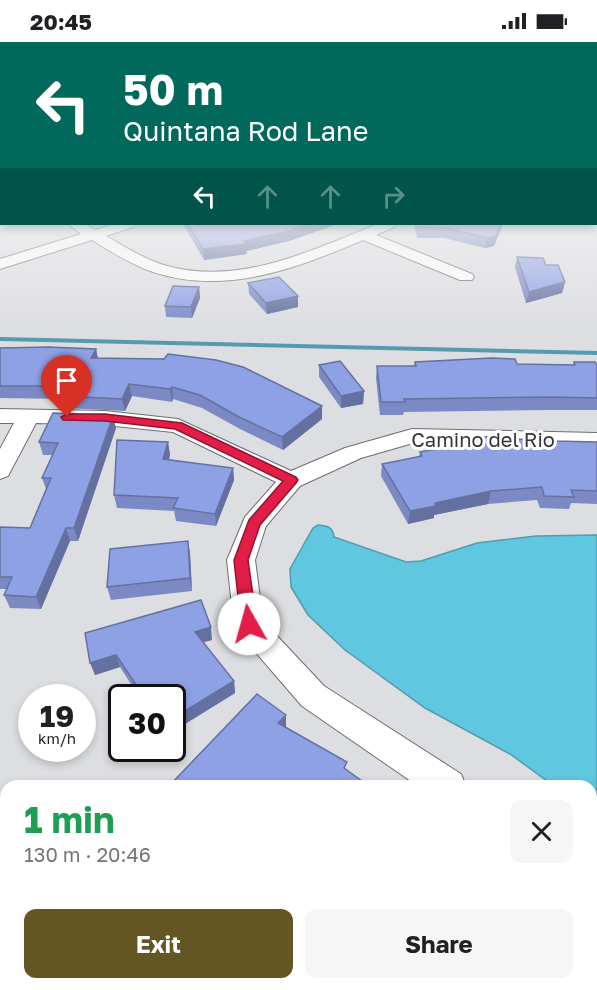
<!DOCTYPE html>
<meta charset="utf-8">
<style>
:root{--surface:#fff;--page:#f6f6f6;--text:#202124;--muted:#757577;--accent:#645623}
body{margin:0;font-family:"Golos Text",sans-serif;background:var(--page);color:var(--text);height:100vh;display:flex;flex-direction:column;font-size:22px;white-space:nowrap}
*{box-sizing:border-box;margin:0}
p{font-size:20px;color:var(--muted)}
.icon{flex:none;width:33px;height:33px;fill:none;stroke:currentColor;stroke-width:2;stroke-linecap:round;stroke-linejoin:round}
.map{position:relative;flex:1;overflow:hidden}
.drawer{position:absolute;left:0px;top:738px;width:597px;height:210px;display:flex;flex-direction:column;background:var(--surface);border-radius:18px 18px 0 0;box-shadow:0 3px 9px #0003}
.drawer>*{flex:none}
.banner{position:absolute;left:0px;top:0px;width:597px;height:183px;box-shadow:0 3px 9px #0003;background:#00695c;color:#fff;overflow:hidden}
.speed{position:absolute;left:18px;top:642px;display:flex;gap:12px;font-size:30px;font-weight:700;text-align:center}
.speed>*{display:grid;place-content:center;width:78px;height:78px;border-radius:50%;background:var(--surface);box-shadow:0 3px 9px #0003;line-height:1}
.speed small{font-size:15px;font-weight:400}
.speed .limit{border:3px solid #111;border-radius:9px;background:#fff;color:#111}
.pin{position:absolute;display:grid;place-items:center;width:51px;height:51px;color:#fff;margin:-62px -26px;border-radius:50% 50% 50% 0;rotate:-45deg;box-shadow:0 0 6px #0007}
.pin .icon{rotate:45deg}
.me{position:absolute;width:66px;margin:-33px;rotate:353deg;stroke-linejoin:round;filter:drop-shadow(0 0 4px #0008)}
.turn{display:flex;align-items:center;gap:21px;height:126px;padding:0 24px;font-size:27px}
.turn .icon{width:78px;height:78px;stroke-width:2.5}
.turn b{display:block;font-size:42px;line-height:51px}
.lanes{display:flex;align-items:center;height:57px;padding:0 24px;background:#0003;justify-content:center;gap:30px;direction:ltr}
.lanes .off{opacity:.35}
.round{display:grid;place-items:center;flex:none;width:63px;height:63px;border-radius:12px;background:var(--page)}
.summary{display:flex;align-items:center;justify-content:space-between;height:102px;padding:0 24px}
h1{font-size:36px;font-weight:700;line-height:45px;color:#1e9e55}
.primary-button{display:flex;gap:12px;margin-top:auto;padding:12px 24px}
.primary-button a{flex:1;height:69px;border-radius:12px;background:var(--accent);color:#fff;font-size:24px;font-weight:700;line-height:69px;text-align:center}
.primary-button a+a{background:var(--page);color:var(--text)}
.status{display:flex;justify-content:space-between;align-items:center;height:42px;padding:0 30px;background:var(--surface);direction:ltr}
.status svg{height:16px;fill:currentColor}
.map>svg:first-child{display:block}
.water{fill:#60c7e0;stroke:#539bad;stroke-width:1.5}
.lines{fill:none;stroke-linecap:round;stroke-linejoin:round}
.stream{fill:#539bad;fill-rule:evenodd}
.street-casing{stroke:#6d6e70;stroke-width:2}
.street{fill:#fff;fill-rule:evenodd}
.wall{fill:#7b8ac5}
.shaded-wall{fill:#6471a0}
.building{fill:#8fa1e5;stroke:#6471a0;stroke-width:1.5}
.route{fill:#e11d48;stroke:#92132f;stroke-width:1.5}
.labels{text-anchor:middle;dominant-baseline:central;stroke-width:6;stroke-linejoin:round;paint-order:stroke}
.street-label{font-size:20px;fill:#343435;stroke:#fff}
</style>
<div class="status"><b>20:45</b><svg viewBox="0 0 49 12"><path d="M0 12V9h3v3zM5 12V6h3v6zM10 12V3h3v9zM15 12V0h3v12zM26 1h20v11H26zM47 4h2v5h-2z"/></svg></div>
<div class="map">
<svg width="597" height="948" viewBox="0 0 597 948">
<rect width="100%" height="100%" fill="#dddee1"/>
<path class="water" d="M318 483C328 484 333 485 334 495L406 520 421 519 477 501 536 494 597 493V775L591 771V744H554L510 712 425 666 345 608 308 573 291 545 290 527 313 486Z
M0 792 6 796V942H106L108 948H0Z"/>
<g class="lines">
<path class="stream" d="M0 295 597 309V313L0 299Z"/>
<defs>
<path id="street" d="M68 182H85L95 188 115 182H135L133 185 106 194C125 205 146 218 167 224 240 244 312 208 378 182H396L394 185 376 193 472 232 474 235 472 238H460L363 198C297 226 226 254 153 230 132 223 111 210 92 198L0 227V217L81 192Z
M0 367 105 369 178 377 291 429 345 406 412 387 597 391V405L413 401 361 416 300 444 266 484 255 518 263 579 324 644 461 732 466 744H418L302 664 239 591 234 583 227 518 245 475 276 440 173 390 105 383 36 381 8 434 0 437V407L14 381H0Z
M591 829 597 832V873L591 870Z"/>
</defs>
<use href="#street" class="street-casing"/>
<use href="#street" class="street"/>
</g>
<path class="wall" d="M183 182H338L289 199 246 209 247 212 204 218Z
M414 182H503L494 204 485 206 444 196H417Z
M517 215 546 223 565 240 562 251 526 261 515 225Z
M248 241 298 265 267 272 249 252Z
M199 245 200 256 192 276 166 275 165 264Z
M0 306 96 307 98 316 322 364V377L283 408 240 387 202 366 173 357 172 360 132 354 125 369 66 366 63 357 0 356Z
M415 320 573 323 574 320 597 323V368H547L404 370 403 373H380L376 336 377 324H414Z
M319 323 364 349 363 362 341 366 319 335Z
M116 386 78 499H70L41 567 10 566 4 553 7 547H0V485L30 486 46 447 42 436 53 413H43L39 400Z
M472 396H498L554 399 597 400V462L571 461 569 467 540 466 537 458 488 462 434 473V476L408 482 381 434 382 422 419 415 420 410 471 401Z
M168 400 170 413 169 418 233 426 234 438 216 484 176 479 174 469 117 466 114 453Z
M188 499 190 512 192 549 111 558 107 545Z
M85 591 212 598 203 600 234 639 235 651 172 690V656H140L120 625 95 633Z
M421 942H457L454 948H430Z"/>
<path class="shaded-wall" d="M310 182H338L289 199 246 209 247 212 204 218 203 207 244 199Z
M501 182H503L494 204 485 206 487 196Z
M565 240 562 251 526 261 529 250Z
M199 245 200 256 192 276 191 265Z
M298 254V265L267 272 266 261Z
M96 307 98 319 91 316Z
M129 342 132 354 125 369 122 357Z
M172 345 173 357 172 360 170 347Z
M364 349 363 362 341 366V354Z
M322 364V377L283 408 282 395Z
M113 374 116 386 78 499 74 486Z
M168 400 170 413 165 430 163 417Z
M233 426 234 438 216 484 215 472Z
M491 449 488 462 434 473V476L408 482 410 469 435 461Z
M66 486 70 499 41 567 36 555Z
M188 499 190 512 192 549 190 536Z
M211 585 212 598 197 602 195 590Z
M116 613 120 625 95 633 90 621Z
M234 639 235 651 172 690V677Z
M286 673V689L278 681Z"/>
<path class="building" d="M188 182H310L289 189 244 199 246 202 203 207Z
M418 182H501L496 194 487 196 446 186 419 185Z
M517 215 543 216 546 223H558L565 240 529 250Z
M279 235 298 254 266 261 248 241Z
M173 244 199 245 191 265 165 264Z
M48 305 96 307 91 316 164 317 168 312 216 318 243 325 322 364 282 395 239 375 200 353 172 345 170 347 129 342 122 357 62 354 67 344H0V306Z
M492 316 515 317 517 322 575 323 574 320H595L597 323V356L551 355 404 357 405 360H381L377 324H416L415 320Z
M340 319 364 349 341 354 319 323Z
M53 371 113 374 74 486H66L36 555 4 553 12 535H0V485L30 486 51 436H42L58 401 39 400Z
M497 394 498 396 554 399 597 400V449L571 448 574 455 544 454 542 445 491 449 435 461 436 464 410 469 382 422 422 414 420 410 474 400 472 396Z
M117 398 168 400 163 417 233 426 215 472 173 466 178 456 114 453Z
M188 499 190 536 107 545 110 507Z
M201 558 211 585 195 590 234 639 172 677V656H145L116 613 90 621 85 591Z
M257 652 286 673 278 681 347 720 344 726 369 744H169Z
M591 907 597 912V924L591 936Z
M441 942H457L454 948H449Z
M488 942H588L585 948H484Z"/>
<linearGradient id="sky" x2="0" y2="1"><stop stop-color="#71bce5"/><stop offset="0.54" stop-color="#f0f0f2"/><stop offset="1" stop-color="#f0f0f2" stop-opacity="0"/></linearGradient>
<rect width="597" height="290" fill="url(#sky)"/>
<path class="route" d="M67 372H105L182 381 296 435 298 438 296 441 260 483 248 518 257 582 255 587 249 589 244 587 241 582 234 518 249 478 283 439 175 387 105 379 63 378 61 375Z"/>
<g class="labels">
<g class="street-label">
<text x="483" y="397">Camino del Rio</text>
</g>
</g>
</svg>
<div class="speed"><div>19<small>km/h</small></div><div class="limit">30</div></div>
<div class="pin" style="left:67px;top:375px;background:#d93025"><svg class="icon" aria-label="arrive" viewBox="0 0 24 24"><path d="M6 21V4h12l-3 4 3 4H6"/></svg></div>
<svg class="me" style="left:249px;top:582px" viewBox="-20 -20 40 40"><circle r="19" fill="#fff"/><path d="M0-13L10 11 0 6-10 11z" fill="#e11d48"/></svg>
<div class="banner">
<div class="turn"><svg class="icon" aria-label="left" viewBox="0 0 24 24"><path d="M17 20v-9H6M10 6l-5 5 5 5"/></svg><div><b>50 m</b>Quintana Rod Lane</div></div>
<div class="lanes"><svg class="icon" aria-label="left" viewBox="0 0 24 24"><path d="M17 20v-9H6M10 6l-5 5 5 5"/></svg><svg class="icon off" aria-label="ahead" viewBox="0 0 24 24"><path d="M12 20V5M6 11l6-6 6 6"/></svg><svg class="icon off" aria-label="ahead" viewBox="0 0 24 24"><path d="M12 20V5M6 11l6-6 6 6"/></svg><svg class="icon off" aria-label="right" viewBox="0 0 24 24"><path d="M7 20v-9h11M14 6l5 5-5 5"/></svg></div>
</div>
<section class="drawer">
<div class="summary"><div><h1>1 min</h1><p>130 m · 20:46</p></div><a class="round"><svg class="icon" aria-label="close" viewBox="0 0 24 24"><path d="M6 6l12 12M18 6L6 18"/></svg></a></div>
<div class="primary-button"><a>Exit</a><a>Share</a></div>
</section>
</div>
